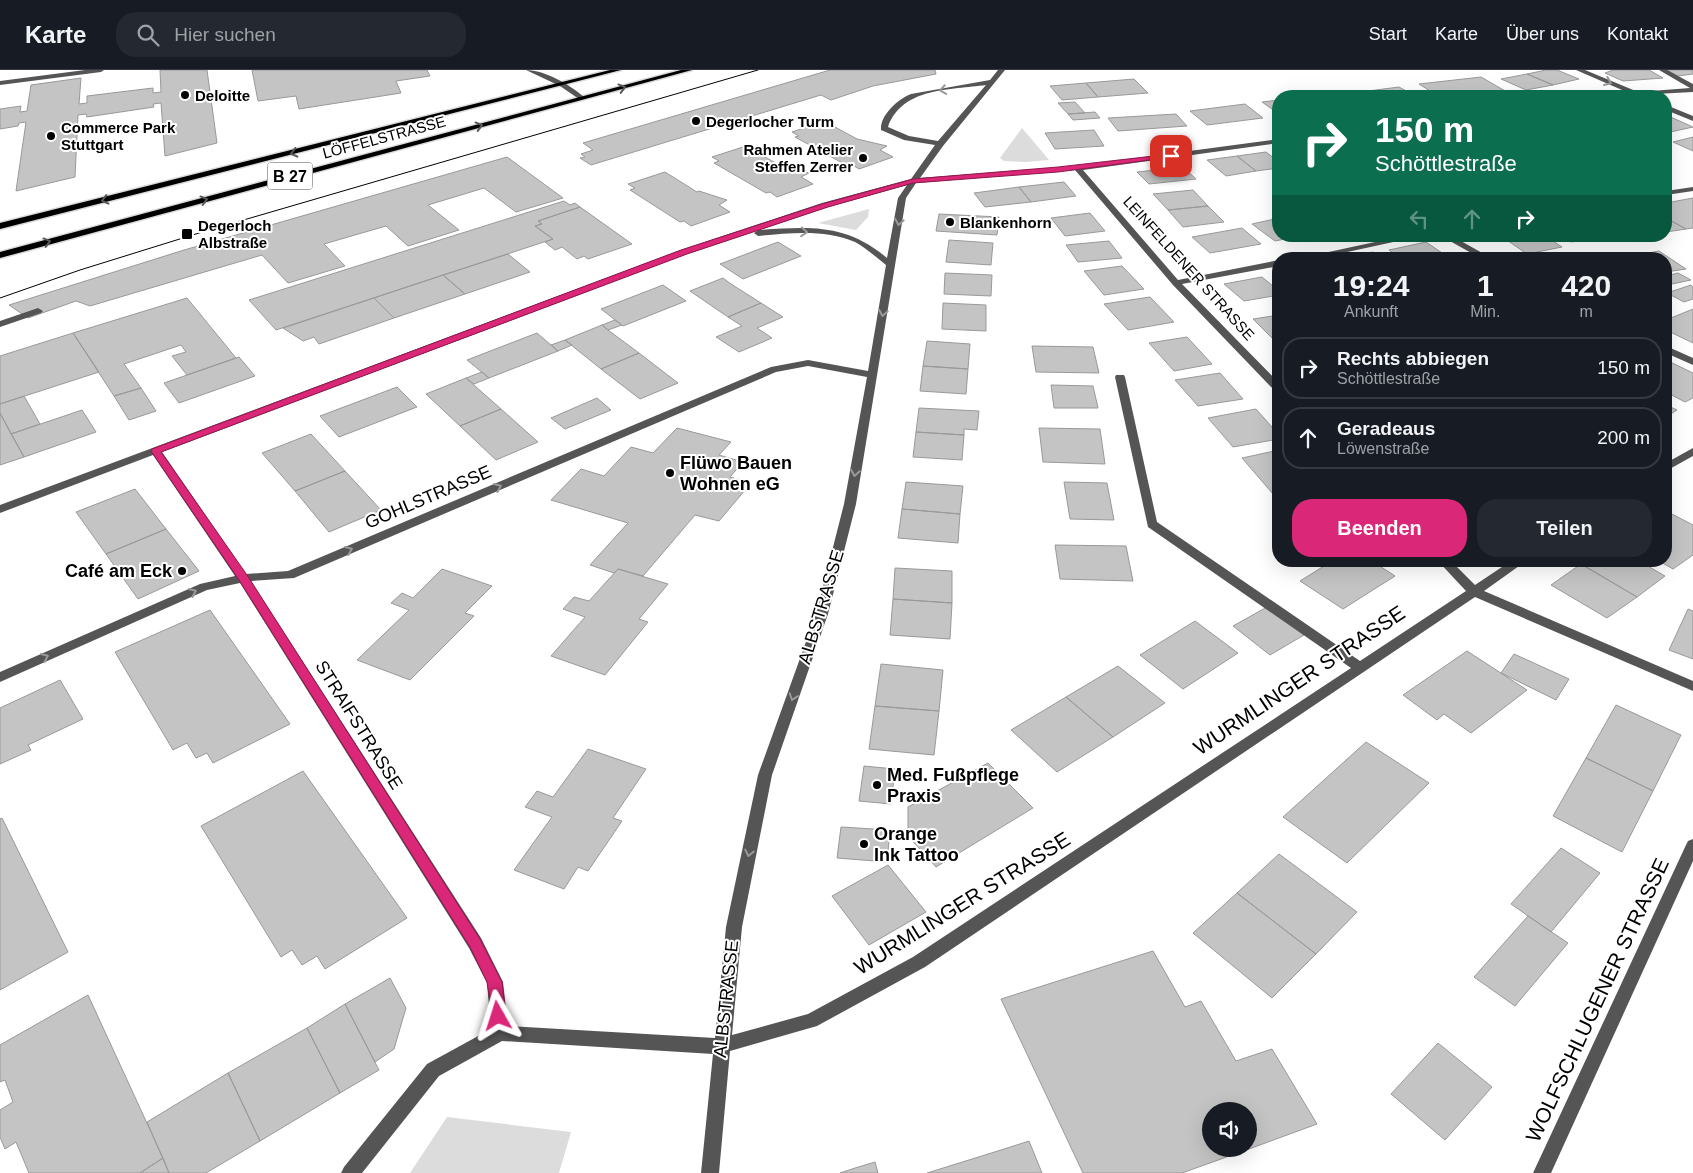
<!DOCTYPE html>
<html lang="de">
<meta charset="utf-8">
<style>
:root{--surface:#171b24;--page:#242831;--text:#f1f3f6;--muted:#9ea1a6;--line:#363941;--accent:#db2777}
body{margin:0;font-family:Helvetica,sans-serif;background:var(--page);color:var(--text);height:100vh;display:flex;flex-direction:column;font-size:19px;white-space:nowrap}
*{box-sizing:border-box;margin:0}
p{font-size:16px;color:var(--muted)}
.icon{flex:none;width:28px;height:28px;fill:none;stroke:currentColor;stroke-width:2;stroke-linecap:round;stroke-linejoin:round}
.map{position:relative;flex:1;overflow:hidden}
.details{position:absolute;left:1272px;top:182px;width:400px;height:315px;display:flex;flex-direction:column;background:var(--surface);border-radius:20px;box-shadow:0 5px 20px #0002}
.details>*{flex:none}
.banner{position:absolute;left:1272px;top:20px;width:400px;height:152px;border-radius:20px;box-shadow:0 5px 20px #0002;background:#0b6e4f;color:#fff;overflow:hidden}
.fabs{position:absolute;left:1202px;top:1032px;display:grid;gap:10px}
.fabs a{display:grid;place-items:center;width:55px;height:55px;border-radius:50%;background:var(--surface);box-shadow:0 5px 20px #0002;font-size:25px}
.pin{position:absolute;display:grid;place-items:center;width:42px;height:42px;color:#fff;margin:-21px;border-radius:10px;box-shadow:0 2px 8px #0006}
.me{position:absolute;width:55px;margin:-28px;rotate:354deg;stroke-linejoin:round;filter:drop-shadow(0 0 4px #0008)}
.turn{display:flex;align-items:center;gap:18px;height:105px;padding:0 20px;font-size:22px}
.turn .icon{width:65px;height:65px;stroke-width:2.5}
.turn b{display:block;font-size:35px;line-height:42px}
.lanes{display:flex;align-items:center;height:48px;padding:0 20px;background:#0003;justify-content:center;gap:25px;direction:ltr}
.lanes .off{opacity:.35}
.eta{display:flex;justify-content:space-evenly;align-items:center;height:85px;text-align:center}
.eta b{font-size:30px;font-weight:600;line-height:35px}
.primary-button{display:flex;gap:10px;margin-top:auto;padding:10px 20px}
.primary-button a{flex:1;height:58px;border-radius:20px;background:var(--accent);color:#fff;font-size:20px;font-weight:600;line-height:58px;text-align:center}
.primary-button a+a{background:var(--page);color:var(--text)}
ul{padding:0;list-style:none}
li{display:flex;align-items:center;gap:15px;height:62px;margin:0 10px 8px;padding:0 10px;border:2px solid var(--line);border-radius:20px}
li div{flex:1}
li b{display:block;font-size:19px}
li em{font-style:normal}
header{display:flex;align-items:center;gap:30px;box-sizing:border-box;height:70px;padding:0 25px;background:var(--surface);border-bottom:1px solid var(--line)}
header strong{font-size:24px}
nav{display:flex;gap:28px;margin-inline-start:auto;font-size:18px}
.search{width:350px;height:45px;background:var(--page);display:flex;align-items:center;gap:12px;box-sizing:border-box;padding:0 18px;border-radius:20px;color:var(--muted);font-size:19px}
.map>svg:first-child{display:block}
.green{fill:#dcdcdc}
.building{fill:#c4c4c4;stroke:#999}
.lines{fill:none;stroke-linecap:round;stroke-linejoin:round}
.major-casing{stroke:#dbdbdb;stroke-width:3}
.minor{fill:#555;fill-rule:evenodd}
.major{fill:#000;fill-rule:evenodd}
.tram{stroke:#000;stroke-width:1}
.oneway{stroke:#999}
.oneway2{stroke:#595959}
.route{fill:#db2777;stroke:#8e194d}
.poi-dot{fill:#000;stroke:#fff;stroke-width:2}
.labels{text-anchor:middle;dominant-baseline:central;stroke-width:4;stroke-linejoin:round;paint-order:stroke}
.far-poi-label{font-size:15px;font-weight:bold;fill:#000;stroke:#fff;text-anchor:start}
.far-street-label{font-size:15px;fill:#000;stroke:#fff}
.shield{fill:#fff;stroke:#4c4c4c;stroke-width:1}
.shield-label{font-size:16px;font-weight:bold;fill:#000}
.poi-label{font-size:18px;font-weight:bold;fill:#000;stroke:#fff;text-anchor:start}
.street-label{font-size:18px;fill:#000;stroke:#fff}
.near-street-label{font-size:21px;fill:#000;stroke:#fff}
</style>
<header>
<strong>Karte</strong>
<div class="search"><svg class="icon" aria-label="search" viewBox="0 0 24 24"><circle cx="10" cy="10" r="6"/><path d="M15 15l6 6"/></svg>Hier suchen</div>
<nav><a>Start</a><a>Karte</a><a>Über uns</a><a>Kontakt</a></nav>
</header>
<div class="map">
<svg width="1693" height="1103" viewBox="0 0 1693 1103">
<rect width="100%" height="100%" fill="#fff"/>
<path class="green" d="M1022 58 1049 90 1026 92 1004 91 1000 88Z
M869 139 868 147 856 160 818 153Z
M447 1047 571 1062 559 1103H410Z"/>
<path class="building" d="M160 0H207L217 73 165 86 161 33 153 34 154 37 87 47 86 44 78 45 75 107 16 121 26 52 19 53 18 56 0 59V39L21 36 20 42 27 41 31 15 81 8 79 34 87 33V26L153 18V23L161 22Z
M252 0H427L430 6 396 11 401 23 299 39 296 26 258 31Z
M830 0H935L936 4 873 16 831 30 821 25 591 95 580 88 585 87 581 84 593 80 583 73Z
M1546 0H1557L1579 9 1553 15 1527 4Z
M1613 0H1649L1663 8 1623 11 1605 3Z
M1667 0H1693V4L1678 6Z
M1527 4 1553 15 1526 20 1501 9Z
M1481 7 1507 22 1471 26H1438L1419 14Z
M1134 9 1148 23 1098 27 1086 13Z
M1086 13 1098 27 1062 30 1050 16Z
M1399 17 1415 26H1377L1368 21Z
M1368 21 1377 26 1337 25Z
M1279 30V44L1262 32Z
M1075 32 1085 43 1068 44 1058 33Z
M1245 34 1263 48 1207 55 1190 41Z
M1095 42 1100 48 1073 50 1068 44Z
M1176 44 1187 56 1118 61 1108 48Z
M1666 45 1693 57 1666 63Z
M824 51 857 69 887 76 880 80 893 87 859 99 851 94 848 96 795 67 799 66 792 62Z
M1094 60 1104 76 1055 79 1045 63Z
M1693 67V81L1673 72Z
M746 76 779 95 809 103 801 107 813 114 777 127 770 122 766 123 714 93 719 91 712 87Z
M1266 82 1279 92V98L1256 101 1237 86Z
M1237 86 1256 101 1226 106 1207 90Z
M507 87 563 128 516 142 484 118 428 135 459 160 408 176 386 156 324 174 345 196 288 213 262 185 90 236 76 231 28 248 9 235 184 180Z
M1183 97 1196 109 1149 114 1137 102Z
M665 102 697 122 699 121 727 130 719 135 730 142 691 156 684 151 680 152 630 120 635 118 628 114Z
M1064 112 1076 126 1031 132 1019 117Z
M1019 117 1031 132 985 137 974 123Z
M1193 120 1208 136 1168 140 1153 124Z
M1693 128V158L1686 159 1666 148V133Z
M564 131 570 135 575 133 580 137 538 151 542 154 535 156 553 169 276 260 249 230Z
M1208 136 1224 152 1183 157 1168 140Z
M580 137 632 174 588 189 584 186 577 189 562 177 555 180 545 172 553 169 535 156 542 154 538 151Z
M1090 143 1105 161 1065 166 1051 148Z
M939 144 999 147 997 165 936 161Z
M1279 148V166H1300L1275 171 1252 154Z
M1666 148 1686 159 1666 162Z
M1242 158 1261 174 1210 183 1192 167Z
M1501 166H1545L1562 177 1527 184Z
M1563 166H1603L1571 172Z
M949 170 993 173 991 195 946 192Z
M1109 171 1122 188 1078 192 1066 175Z
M778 172 801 186 743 209 720 194Z
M1426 172 1451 189H1401L1389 180Z
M1659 181 1686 199 1666 202V189H1644L1638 185Z
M1373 182 1383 189 1342 188Z
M508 184 530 202 465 224 443 205Z
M1122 196 1144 219 1104 225 1084 201Z
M945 203 992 205 991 226 944 224Z
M1678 203 1691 210 1672 214 1666 211V206Z
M443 205 465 224 394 248 374 228Z
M1262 207 1279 221V225L1244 231 1224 214Z
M723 208 731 214 761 233 728 247 690 221Z
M663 215 686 231 623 256 601 239Z
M1691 215 1693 217V229L1684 232 1667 223Z
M1150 227 1174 252 1128 260 1104 234Z
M187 228 236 288 187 305 172 286 186 282 181 275 124 294 141 318 114 326 73 263Z
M374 228 394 248 319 274 314 267 303 271 283 258Z
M761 233 783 247 757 258 772 268 739 282 716 267 742 256 728 247Z
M943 233 986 235V261L942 259Z
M1693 239V273L1666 260V250Z
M1279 245V272H1276L1253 249Z
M615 250 622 255 608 260 602 255Z
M602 255 608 260 639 283 601 299 565 270Z
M73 263 99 302 0 334V286Z
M537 263 558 281 489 308 467 290Z
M1187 267 1212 294 1174 301 1149 273Z
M565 270 572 275 558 281 551 275Z
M927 271 970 274 968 299 923 296Z
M1032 276 1093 277 1099 303 1036 302Z
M639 283 678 313 640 329 601 299Z
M239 287 255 306 179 333 164 313Z
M1666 290 1693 303V328L1685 332 1666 322Z
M923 296 968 299 966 324 920 321Z
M482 302 489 308 474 314 466 308Z
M1220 303 1243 329 1198 336 1175 310Z
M466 308 501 339 460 356 426 324Z
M1051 315 1093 316 1098 338H1054Z
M397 317 417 337 339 367 320 346Z
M141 318 156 341 129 350 114 326Z
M24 326 40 354 11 364 0 343V334Z
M597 328 611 340 565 359 551 348Z
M1666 335 1677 340 1666 347Z
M919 338 979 341 977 360 964 359V365L916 362Z
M501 339 538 372 496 390 460 356Z
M1256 339 1279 365V369L1233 377 1208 348Z
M82 340 96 362 24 387 11 364Z
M0 343 24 387 0 395Z
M677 358 731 372 719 385 743 392 730 407 751 413 719 451 695 445 643 506 618 499 614 503 590 495 628 453 551 430 581 399 604 406 631 377 653 383Z
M1039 358 1100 359 1105 394 1043 392Z
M916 362 964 365 962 390 913 387Z
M311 364 345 401 295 421 262 383Z
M1279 380V422L1273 424 1242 388Z
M345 401 381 440 329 462 295 421Z
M906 412 963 416 960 444 902 439Z
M1064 412 1107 413 1114 450 1070 449Z
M135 419 166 459 106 484 76 442Z
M902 439 960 444 958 473 898 468Z
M1668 442 1693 455V485L1673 499 1659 491H1666V443Z
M166 459 199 501 138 529 106 484Z
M1055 475 1126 476 1133 511 1060 509Z
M1332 491H1372L1395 506 1343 539 1300 511Z
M1585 491H1639L1665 506 1637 527 1581 494Z
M1581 494 1637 527 1607 548 1551 515Z
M895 498 952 501V533L893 529Z
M442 499 492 516 465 543 474 546 410 610 357 590 409 540 391 533 402 523 413 528Z
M618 499 668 514 639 549 648 552 605 605 551 586 585 547 563 539 574 527 589 531Z
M893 529 952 533 950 569 890 565Z
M1267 537 1304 565 1270 585 1233 556Z
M1688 539 1693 541V589L1669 580Z
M210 540 290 654 213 693 207 683 196 688 187 673 173 680 115 582Z
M1195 551 1238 583 1183 619 1140 585Z
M1467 581 1527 620 1471 663 1444 644 1437 650 1403 625Z
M1514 584 1569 609 1556 630 1501 603Z
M881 594 943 600 939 641 875 636Z
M1118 596 1165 633 1113 667 1066 627Z
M60 610 83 649 28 675 31 680 0 694V638Z
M1066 627 1113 667 1057 702 1011 660Z
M1616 635 1681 665 1653 721 1586 688Z
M875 636 939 641 934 685 869 679Z
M1366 672 1429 713 1347 793 1283 747Z
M588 679 646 699 613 748 622 751 588 801 578 797 564 819 514 800 552 747 525 737 537 721 553 727Z
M1586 688 1653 721 1622 782 1553 746Z
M988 693 1033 738 936 797 908 766V737Z
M864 696 895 699 891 734 859 731Z
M303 701 407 848 325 899 317 886 302 895 292 880 281 887 201 756Z
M2 748 68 882 0 920V749Z
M841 757 890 760 887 792 837 788Z
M1561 778 1600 803 1551 862 1511 834Z
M1279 784 1357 842 1316 884 1237 823Z
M888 795 926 842 869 875 832 826Z
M1237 823 1316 884 1272 928 1193 863Z
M1528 846 1568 873 1515 936 1474 907Z
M1153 881 1185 937 1201 931 1236 991 1272 979 1317 1054 1249 1079V1041H1211V1079H1249L1182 1103H1083L1001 929Z
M390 908 406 938 394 979 375 992 345 934Z
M88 925 163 1088 140 1103H29L16 1072 5 1079 0 1067V1040L13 1032 5 1010 0 1012V975Z
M345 934 379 1000 340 1023 307 958Z
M307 958 340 1023 260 1071 228 1003Z
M1438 973 1492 1017 1445 1070 1391 1024Z
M228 1003 260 1071 206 1103H169L147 1052Z
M1029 1071 1042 1103H927L1001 1080Z
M163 1088 169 1103H140Z
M875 1092 878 1103H840L855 1098Z"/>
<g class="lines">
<defs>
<path id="major" d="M610 0H621L0 159V153Z
M681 0H692L0 188V182Z"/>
</defs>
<use href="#major" class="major-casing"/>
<path class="minor" d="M85 0H104L101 2 0 15V11Z
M526 0C545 0 571 15 585 28L579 29 560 16Z
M998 0H1005L943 76 920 108 1077 96 1279 69V73L1083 100 1178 210 1279 190V196L1182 214 1279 313V322L1275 321 1173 215 1075 100 916 113 906 128 856 434 828 544 772 705 742 857 732 965 808 944 913 887 1351 598 1148 457 1115 307 1116 305H1124L1125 307 1157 452 1360 591 1466 521 1438 491H1451L1475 515 1511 491H1526L1484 521 1693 611V621L1475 527 925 897 817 956 730 981 719 1103H701L713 984 502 971 439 1006 362 1103H341L344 1097 427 994 491 959 487 913 469 878 240 513 207 520 0 612V602L200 514 235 506 153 385 0 443V435L681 180 822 133 911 109 935 75 904 70 881 60C880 45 898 29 911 24L990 10ZM986 15 938 71 909 66 888 57C902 17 951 20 986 15ZM907 115 898 128 887 188C845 153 810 157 758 160L754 163 758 166C789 163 826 159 855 172 866 178 876 187 886 195L868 301 808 290 771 297 288 501 246 504 162 382 687 184 828 137ZM808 296 867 307 844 434 816 544 758 705 726 857 715 968 508 956 503 912 481 868 251 511 294 508 776 302Z
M1576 0H1585L1638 22 1690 18 1659 0H1667L1693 14V22L1617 26 1629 23Z
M1666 35 1693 46V51L1666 40Z
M1693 117V121L1666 125V121Z
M1403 166H1421L1315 189H1296Z
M1441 166H1452L1493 189H1482Z
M38 238 43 241 41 243 0 257V251Z
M1666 276 1693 288V295L1666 283Z
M1693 378V386L1666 401V393Z
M1693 769V791L1551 1103H1533L1686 775 1688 771Z"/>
<use href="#major" class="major"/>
<path class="tram" d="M0 228 80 200 199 163 758 0"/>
</g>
<defs><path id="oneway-chevron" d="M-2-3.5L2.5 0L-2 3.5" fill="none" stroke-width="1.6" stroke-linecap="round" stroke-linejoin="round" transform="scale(1.25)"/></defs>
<g class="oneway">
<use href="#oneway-chevron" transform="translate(1608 12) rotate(23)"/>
<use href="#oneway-chevron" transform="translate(943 20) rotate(171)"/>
<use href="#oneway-chevron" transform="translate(899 152) rotate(100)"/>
<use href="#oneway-chevron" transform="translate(804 162) rotate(5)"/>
<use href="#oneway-chevron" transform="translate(883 243) rotate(100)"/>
<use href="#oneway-chevron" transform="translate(855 403) rotate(99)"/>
<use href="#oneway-chevron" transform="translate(498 417) rotate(-23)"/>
<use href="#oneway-chevron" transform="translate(349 480) rotate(-23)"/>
<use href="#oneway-chevron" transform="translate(193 522) rotate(-24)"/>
<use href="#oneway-chevron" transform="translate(45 587) rotate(-24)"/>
<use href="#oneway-chevron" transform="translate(793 627) rotate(109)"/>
<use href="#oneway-chevron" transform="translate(749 783) rotate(102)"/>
</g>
<g class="oneway2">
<use href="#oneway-chevron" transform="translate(622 18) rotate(-15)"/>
<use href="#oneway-chevron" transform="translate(479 56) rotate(-15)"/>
<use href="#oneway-chevron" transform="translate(294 83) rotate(166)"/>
<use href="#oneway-chevron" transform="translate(105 130) rotate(166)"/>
<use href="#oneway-chevron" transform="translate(204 130) rotate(-15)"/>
<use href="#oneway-chevron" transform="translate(47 172) rotate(-15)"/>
</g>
<path class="route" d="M1171 84 1174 86 1173 87 1058 102 913 113 828 137 687 184 161 382 247 505 480 869 502 912 506 946 504 951 498 953 493 951 487 912 470 877 239 510 151 381 152 379 681 180 822 134 913 109 1058 97Z"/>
<g class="poi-dot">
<circle cx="185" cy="25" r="5"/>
<circle cx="696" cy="51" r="5"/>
<circle cx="51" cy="66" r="5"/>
<circle cx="863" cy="88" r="5"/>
<circle cx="950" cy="152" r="5"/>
<rect x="181" y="158" width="12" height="12" rx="2.5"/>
<circle cx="670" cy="403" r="5"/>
<circle cx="182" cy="501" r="5"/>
<circle cx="877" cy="715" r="5"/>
<circle cx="864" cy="774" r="5"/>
</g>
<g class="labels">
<g class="far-poi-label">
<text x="195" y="25">Deloitte</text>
<text x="706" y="51">Degerlocher Turm</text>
<text x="61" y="57">Commerce Park<tspan x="61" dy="17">Stuttgart</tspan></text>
<text x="853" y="79" text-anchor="end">Rahmen Atelier<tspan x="853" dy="17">Steffen Zerrer</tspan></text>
<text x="960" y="152">Blankenhorn</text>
<text x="198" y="155">Degerloch<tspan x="198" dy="17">Albstraße</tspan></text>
</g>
<g class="far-street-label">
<text transform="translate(384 67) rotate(-15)">LÖFFELSTRASSE</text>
<text transform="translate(1189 198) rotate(48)">LEINFELDENER STRASSE</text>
</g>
<rect class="shield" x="267.5" y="92.5" width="45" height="27" rx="4"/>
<g class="shield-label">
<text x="290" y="106">B 27</text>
</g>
<g class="poi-label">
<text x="680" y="393">Flüwo Bauen<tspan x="680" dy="21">Wohnen eG</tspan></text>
<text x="172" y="501" text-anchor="end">Café am Eck</text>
<text x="887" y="705">Med. Fußpflege<tspan x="887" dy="21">Praxis</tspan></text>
<text x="874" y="764">Orange<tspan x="874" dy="21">Ink Tattoo</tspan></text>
</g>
<g class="street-label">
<text transform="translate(428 427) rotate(-23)">GOHLSTRASSE</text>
<text transform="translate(821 537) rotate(-73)">ALBSTRASSE</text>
<text transform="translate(359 655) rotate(58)">STRAIFSTRASSE</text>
<text transform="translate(726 929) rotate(-84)">ALBSTRASSE</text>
</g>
<g class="near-street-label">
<text transform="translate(1299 610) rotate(-34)">WURMLINGER STRASSE</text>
<text transform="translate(962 833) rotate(-32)">WURMLINGER STRASSE</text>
<text transform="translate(1597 930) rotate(-65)">WOLFSCHLUGENER STRASSE</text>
</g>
</g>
</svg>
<div class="fabs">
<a><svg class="icon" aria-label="sound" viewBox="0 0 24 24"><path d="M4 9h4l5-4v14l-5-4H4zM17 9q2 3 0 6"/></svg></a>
</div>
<div class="pin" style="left:1171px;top:86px;background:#d93025"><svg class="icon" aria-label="arrive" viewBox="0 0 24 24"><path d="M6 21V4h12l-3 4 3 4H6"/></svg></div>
<svg class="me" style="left:498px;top:946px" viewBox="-20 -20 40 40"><path d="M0-17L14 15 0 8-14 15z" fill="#db2777" stroke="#fff" stroke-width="4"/></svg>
<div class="banner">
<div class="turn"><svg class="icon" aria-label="right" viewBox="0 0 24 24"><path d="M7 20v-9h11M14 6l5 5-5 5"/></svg><div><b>150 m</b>Schöttlestraße</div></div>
<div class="lanes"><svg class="icon off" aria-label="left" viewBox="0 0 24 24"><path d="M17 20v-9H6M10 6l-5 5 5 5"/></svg><svg class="icon off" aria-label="ahead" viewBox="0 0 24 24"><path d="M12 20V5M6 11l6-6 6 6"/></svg><svg class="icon" aria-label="right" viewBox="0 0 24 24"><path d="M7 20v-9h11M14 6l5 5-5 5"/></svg></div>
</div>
<section class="details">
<div class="eta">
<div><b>19:24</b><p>Ankunft</p></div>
<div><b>1</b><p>Min.</p></div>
<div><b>420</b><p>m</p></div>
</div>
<ul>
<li><svg class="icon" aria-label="right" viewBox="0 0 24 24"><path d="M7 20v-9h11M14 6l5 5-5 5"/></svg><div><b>Rechts abbiegen</b><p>Schöttlestraße</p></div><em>150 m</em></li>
<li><svg class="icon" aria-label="ahead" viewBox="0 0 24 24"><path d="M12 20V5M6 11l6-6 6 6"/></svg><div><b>Geradeaus</b><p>Löwenstraße</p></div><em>200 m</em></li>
</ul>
<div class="primary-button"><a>Beenden</a><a>Teilen</a></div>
</section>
</div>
